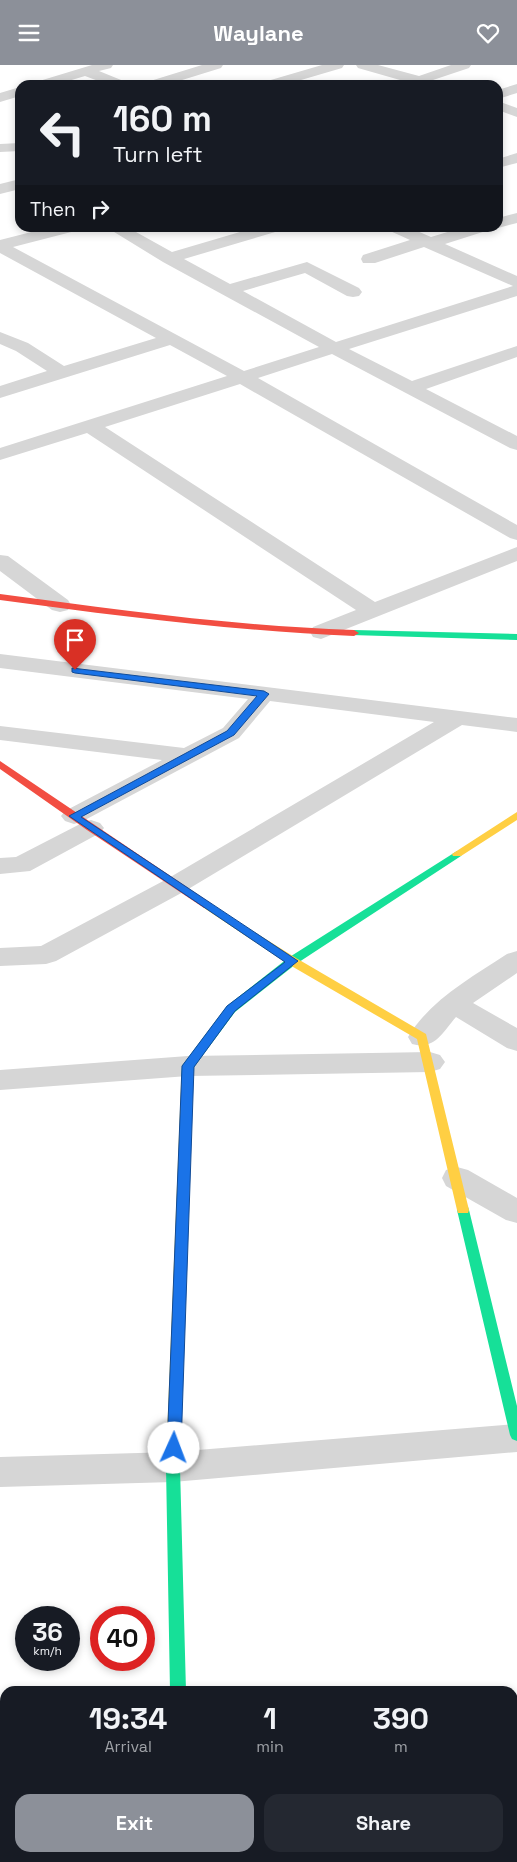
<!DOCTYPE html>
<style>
:root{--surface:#171b24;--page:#242831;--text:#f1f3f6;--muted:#9ea1a6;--accent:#8c9099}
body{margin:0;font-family:"Space Grotesk",sans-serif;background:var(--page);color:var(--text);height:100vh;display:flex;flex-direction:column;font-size:19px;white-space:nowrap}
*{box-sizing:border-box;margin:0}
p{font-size:16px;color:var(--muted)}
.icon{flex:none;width:28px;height:28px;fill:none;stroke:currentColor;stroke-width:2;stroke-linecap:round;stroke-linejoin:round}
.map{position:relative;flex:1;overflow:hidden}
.sheet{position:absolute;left:0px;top:1621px;width:518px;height:176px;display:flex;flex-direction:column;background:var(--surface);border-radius:15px 15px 0 0;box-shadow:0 2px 8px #0003}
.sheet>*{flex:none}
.guide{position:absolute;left:15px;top:15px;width:488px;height:152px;border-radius:15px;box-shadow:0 2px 8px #0003;background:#171b24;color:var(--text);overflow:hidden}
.speed{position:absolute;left:15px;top:1541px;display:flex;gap:10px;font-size:25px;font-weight:700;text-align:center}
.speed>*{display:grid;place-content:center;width:65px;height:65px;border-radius:50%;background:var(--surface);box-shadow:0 2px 8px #0003;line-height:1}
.speed small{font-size:12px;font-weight:400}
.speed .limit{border:8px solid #d22;background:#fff;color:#111}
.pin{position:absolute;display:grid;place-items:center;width:42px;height:42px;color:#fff;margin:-51px -21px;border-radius:50% 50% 50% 0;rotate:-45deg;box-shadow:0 0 5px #0007}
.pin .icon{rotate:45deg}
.me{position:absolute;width:55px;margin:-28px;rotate:2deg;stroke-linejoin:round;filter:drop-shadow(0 0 4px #0008)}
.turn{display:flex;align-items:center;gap:18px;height:105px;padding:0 15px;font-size:22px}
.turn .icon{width:65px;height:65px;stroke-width:2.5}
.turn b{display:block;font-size:35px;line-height:42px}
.then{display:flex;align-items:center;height:48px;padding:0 15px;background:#0003;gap:10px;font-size:19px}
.eta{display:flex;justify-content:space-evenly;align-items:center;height:85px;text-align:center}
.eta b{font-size:30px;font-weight:700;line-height:35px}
.primary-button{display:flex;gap:10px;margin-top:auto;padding:10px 15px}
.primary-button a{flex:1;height:58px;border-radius:15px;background:var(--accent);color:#fff;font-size:20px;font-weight:700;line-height:58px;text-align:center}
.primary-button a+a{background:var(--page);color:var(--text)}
header{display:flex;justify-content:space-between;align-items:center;height:65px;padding:0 15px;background:var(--accent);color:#fff;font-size:22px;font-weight:700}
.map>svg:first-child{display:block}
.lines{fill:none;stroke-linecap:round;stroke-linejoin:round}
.street{fill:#d6d6d6;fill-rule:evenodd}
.fast{fill:#16e098;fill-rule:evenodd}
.slow{fill:#ffcf43;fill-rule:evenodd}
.jam{fill:#f24e42;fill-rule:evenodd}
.route{fill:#1a73e8;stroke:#114b97}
</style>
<header><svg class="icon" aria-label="menu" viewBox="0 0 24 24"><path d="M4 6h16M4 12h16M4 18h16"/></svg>Waylane<svg class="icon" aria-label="heart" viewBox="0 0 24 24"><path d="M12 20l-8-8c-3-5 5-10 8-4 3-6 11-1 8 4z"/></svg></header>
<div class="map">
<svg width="517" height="1797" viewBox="0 0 517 1797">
<rect width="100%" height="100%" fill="#fff"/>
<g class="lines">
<path class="street" d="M92 0H113L111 3 99 6 126 17 128 20H109L85 11 55 20H34L36 17Z
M202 0H223L221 3 166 20H145L147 17Z
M322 0H344L342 3 284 20H262L264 17Z
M356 0H378L419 11 451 0H471L469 3 433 15 439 17 441 20H407V17L358 3Z
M517 19V28L498 34V25Z
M20 22V31L0 37V28Z
M498 36 517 43V52L498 45Z
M20 78V86L0 87V79Z
M517 88V98L498 103V94Z
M20 114V124L0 129V119Z
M517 148V158L498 163 497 162 498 153Z
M51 162H81L79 165 13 182 244 306 319 282 163 197 106 162H127L172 187 257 162H284L282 165 184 194 230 219 307 197 359 223 362 227 359 231 353 232 347 231 305 208 243 226 336 277 513 221 424 182 375 198H363L361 194 363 190 410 175 388 165 386 162H408L431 172 464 162H491L489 165 445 179 517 211V231L349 284 412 316 517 281V292L426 324 517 371V385L510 383 332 289 258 313 517 460V475L510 473 240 319 105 362 375 537 517 482V496L321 574 313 572 310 567 313 562 356 545 87 368 0 395V383L227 311 170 280 0 333V321L47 306 16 286 0 279V267L28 278 64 301 156 273 0 188V175Z
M0 490 8 491 68 535 71 540 68 545 60 547 52 545 0 506Z
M0 589 517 653V667L462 660 185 826 56 896 46 899 0 901V883L41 881 167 814 434 657 270 636 239 673 83 756 74 759 65 756 61 751 65 746 162 695 0 675V661L184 683 223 663 248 634 0 603Z
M91 755 100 758 104 763 100 768 30 806 0 809V793L16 792 82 758Z
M517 886V908L473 938 517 963V986L507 983 456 952C442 968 435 985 412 979L408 972C431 934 471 913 507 889Z
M430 987 440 990 445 997 440 1004 430 1007 188 1011 0 1025V1005L188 991Z
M457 1102 468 1105 517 1133V1158L506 1155 446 1121 442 1113 446 1105Z
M517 1359V1387L173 1417 0 1422V1392L173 1387Z
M160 1792H202L203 1797H161Z"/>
<path class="fast" d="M354 565 517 569V575L351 570 349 568Z
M457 786 462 789 461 791 296 899 235 947 194 1002 191 1022H183L181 1019 182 1001 227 941 288 893Z
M463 1140 468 1142 469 1145 517 1341V1376L512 1374 510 1370 457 1145 458 1142Z
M174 1365 179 1367 181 1371 180 1402 186 1626H170L166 1402 167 1371 169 1367Z"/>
<path class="slow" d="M517 747V755L461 791H453L452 789Z
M208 838 296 893 426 969 469 1145 468 1148H458L457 1145 417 974 288 899 204 843 203 841 204 839Z
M187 1015 191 1016 193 1019 181 1371 179 1375 174 1377 169 1375 167 1371 181 1019 183 1016Z"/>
<path class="jam" d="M0 529C118 545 235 561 354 565L359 568 354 571C235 566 118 551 0 535Z
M0 696 212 839 213 841 212 843H204L87 765 0 704Z"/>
</g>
<path class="route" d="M72 603 264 626 269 629 234 670 81 752 298 896 235 946 194 1002 181 1383 179 1387 174 1389 169 1387 167 1383 182 1001 227 941 285 897 69 751 227 666 257 631 75 608 72 607Z"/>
</svg>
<div class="speed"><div>36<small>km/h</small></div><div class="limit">40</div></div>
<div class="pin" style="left:75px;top:605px;background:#d93025"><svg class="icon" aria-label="arrive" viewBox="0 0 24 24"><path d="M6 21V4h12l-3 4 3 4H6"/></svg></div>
<svg class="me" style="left:174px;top:1383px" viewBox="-20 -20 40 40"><circle r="19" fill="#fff"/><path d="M0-13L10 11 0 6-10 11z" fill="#1a73e8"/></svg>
<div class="guide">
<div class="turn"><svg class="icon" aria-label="left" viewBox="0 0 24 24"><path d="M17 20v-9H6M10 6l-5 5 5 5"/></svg><div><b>160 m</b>Turn left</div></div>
<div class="then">Then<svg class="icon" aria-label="right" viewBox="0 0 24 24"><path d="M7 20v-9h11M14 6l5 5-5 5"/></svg></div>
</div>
<section class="sheet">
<div class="eta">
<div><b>19:34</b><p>Arrival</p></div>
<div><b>1</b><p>min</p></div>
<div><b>390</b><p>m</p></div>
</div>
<div class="primary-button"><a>Exit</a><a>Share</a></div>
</section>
</div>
